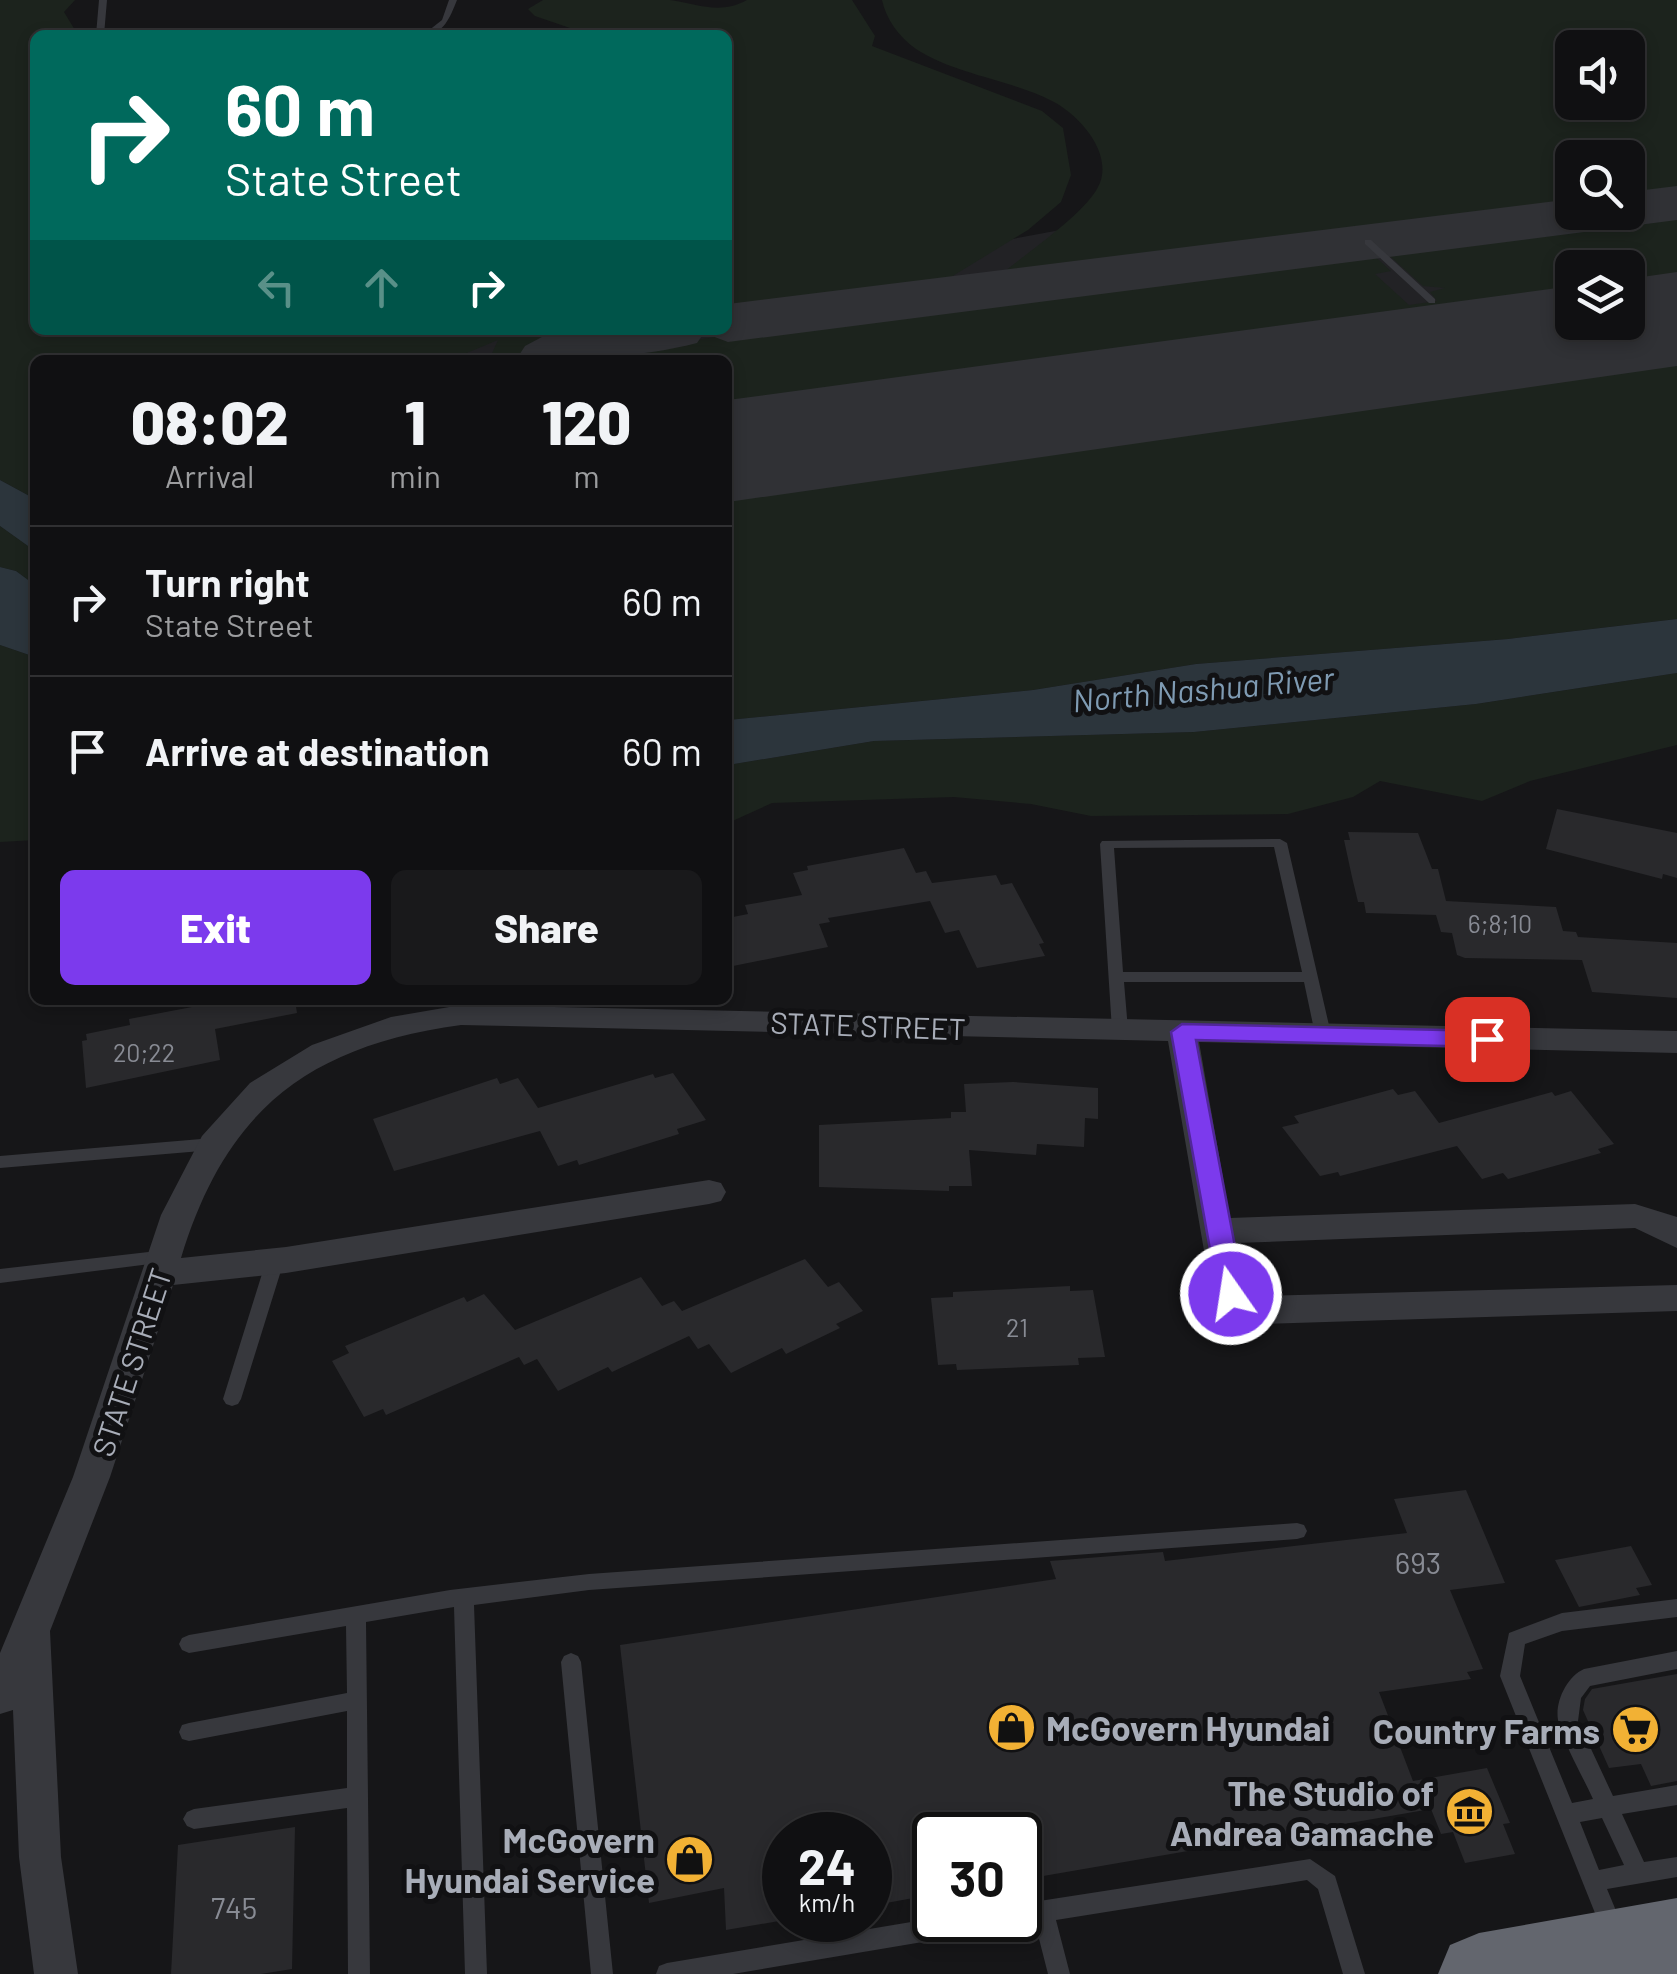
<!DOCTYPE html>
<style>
:root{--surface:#101012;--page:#19191b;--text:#f1f3f6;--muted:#9c9d9f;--line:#303032;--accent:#7c3aed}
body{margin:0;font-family:Barlow,sans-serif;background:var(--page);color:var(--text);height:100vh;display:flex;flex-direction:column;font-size:38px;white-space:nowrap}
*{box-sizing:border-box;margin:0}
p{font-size:32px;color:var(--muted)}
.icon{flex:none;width:55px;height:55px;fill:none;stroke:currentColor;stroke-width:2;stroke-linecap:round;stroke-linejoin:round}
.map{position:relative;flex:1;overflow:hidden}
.side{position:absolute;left:30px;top:355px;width:702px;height:650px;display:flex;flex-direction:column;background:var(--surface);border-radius:15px;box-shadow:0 5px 15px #0003,0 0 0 2px var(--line)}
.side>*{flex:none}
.banner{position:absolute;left:30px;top:30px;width:702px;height:305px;border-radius:15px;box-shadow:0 5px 15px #0003,0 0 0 2px var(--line);background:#00695c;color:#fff;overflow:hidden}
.tools{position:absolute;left:1555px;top:30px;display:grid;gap:20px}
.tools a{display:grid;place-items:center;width:90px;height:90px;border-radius:15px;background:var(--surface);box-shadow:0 5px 15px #0003,0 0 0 2px var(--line);font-size:50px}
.speed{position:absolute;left:762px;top:1812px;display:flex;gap:20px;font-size:50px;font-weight:700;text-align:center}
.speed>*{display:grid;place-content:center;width:130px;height:130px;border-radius:50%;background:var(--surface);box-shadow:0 5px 15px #0003,0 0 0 2px var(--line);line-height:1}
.speed small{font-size:25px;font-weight:400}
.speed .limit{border:5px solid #111;border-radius:15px;background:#fff;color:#111}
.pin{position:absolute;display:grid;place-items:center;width:85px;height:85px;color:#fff;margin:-42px;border-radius:20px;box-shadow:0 5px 15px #0006}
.me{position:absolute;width:110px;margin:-55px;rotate:347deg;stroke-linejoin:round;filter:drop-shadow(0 0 8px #0008)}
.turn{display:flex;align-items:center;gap:35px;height:210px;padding:0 30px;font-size:45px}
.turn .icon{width:130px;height:130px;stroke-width:2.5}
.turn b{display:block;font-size:70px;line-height:85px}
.lanes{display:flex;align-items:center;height:95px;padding:0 30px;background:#0003;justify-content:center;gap:50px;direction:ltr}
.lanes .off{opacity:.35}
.eta{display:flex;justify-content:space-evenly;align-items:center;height:170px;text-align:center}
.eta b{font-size:60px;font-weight:800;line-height:70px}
.action{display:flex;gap:20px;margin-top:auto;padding:20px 30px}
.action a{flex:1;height:115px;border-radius:15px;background:var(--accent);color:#fff;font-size:40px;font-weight:800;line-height:115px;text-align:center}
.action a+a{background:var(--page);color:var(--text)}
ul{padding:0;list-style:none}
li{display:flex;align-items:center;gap:30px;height:150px;padding:0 30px;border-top:2px solid var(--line)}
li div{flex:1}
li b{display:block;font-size:38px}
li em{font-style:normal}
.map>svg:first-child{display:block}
.built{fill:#222225;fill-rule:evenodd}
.green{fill:#1c231d;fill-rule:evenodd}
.water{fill:#2c353c}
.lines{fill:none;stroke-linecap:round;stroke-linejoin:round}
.taxiway{fill:#303135;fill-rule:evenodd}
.runway{fill:#303135;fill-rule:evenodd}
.building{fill:#29292c}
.lane{fill:#37383d;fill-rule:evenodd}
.street{fill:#37383d;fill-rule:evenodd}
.highway{fill:#63666e;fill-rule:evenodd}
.route{fill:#7c3aed;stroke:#51269a;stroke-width:2.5}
.labels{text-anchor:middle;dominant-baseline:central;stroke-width:10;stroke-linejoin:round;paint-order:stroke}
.number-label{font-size:25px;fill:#888b94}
.street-label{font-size:30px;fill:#a8adb8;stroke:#111113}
.near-number-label{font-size:30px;fill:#888b94}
.water-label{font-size:32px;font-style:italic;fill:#7f9bb3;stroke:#111113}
.near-poi-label{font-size:35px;font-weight:bold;fill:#a8adb8;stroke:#111113;text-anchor:end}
</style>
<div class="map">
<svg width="1677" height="1974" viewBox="0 0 1677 1974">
<rect width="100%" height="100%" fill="#161618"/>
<path class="built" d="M1677 115V568L728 636V360H402L545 330H728V292ZM1572 158H1628V212H1572ZM1572 268H1628V322H1572Z"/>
<path class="green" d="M0 0H75L64 12 78 35H35V330H596L550 341 528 360H489L498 340 450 360H35V499L0 480Z
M543 0C584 0 630 0 670 0 698 4 720 15 747 0H852L875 36 872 46 1042 111 1063 128 1071 175 1061 202 1028 230 933 288 728 314V35H552L570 28 535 16 528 9Z
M882 0H1677V194L1628 200V158H1572V207L995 279C1020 258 1085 214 1098 187 1115 155 1080 115 1052 101 1009 79 956 75 916 49 899 37 886 19 882 0ZM1572 48H1628V102H1572Z
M1654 217 1677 218V293L1628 300V268H1572V307L728 422V360H610L668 344 855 316 1368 250 1391 271 1375 274 1409 305 1437 301 1430 292 1445 288 1423 286 1382 249Z
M1677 347V619L1508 639 1196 664 1033 690 728 720V482Z
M0 526 35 551V585L16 571 0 567Z
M0 645 35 657V840L0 842Z
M1677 673V745L1530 781 1482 801 1380 781 1353 797 1288 814 1091 816 1031 804 954 797 772 803 728 823V765L874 741 1194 732 1476 704Z"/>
<path class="water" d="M0 480 35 499V551L0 526Z
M0 567 16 571 35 585V657L0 645Z
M1677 619V673L1476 704 1194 732 874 741 728 765V720L1033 690 1196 664 1508 639Z"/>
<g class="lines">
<path class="taxiway" d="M1677 186V220L728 342 704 333 697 343C638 358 576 360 516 360L525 346 555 330H728V304L1572 199V212H1628V192Z"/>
<path class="runway" d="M1677 272V366L728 502V400L1572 286V322H1628V279Z"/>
</g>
<path class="building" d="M1557 809 1677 833V878L1663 874 1662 879 1546 849Z
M1348 832 1418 833 1432 869H1438L1446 901 1556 907 1563 931 1576 932 1578 937 1677 943V998L1592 992 1582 960 1465 958 1457 955 1452 933 1441 932 1436 915 1366 913 1364 902H1358L1352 877 1344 840H1350Z
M904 848 916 873 926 871 932 883 996 875 1001 885 1012 883 1044 943 1039 944 1045 956 977 968 959 930 945 933 930 901 828 918 830 922 819 924 828 947 728 967V918L748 914 745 905 802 895 793 873 808 870 807 866Z
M191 1000H295L297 1013 215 1029 220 1060 86 1088 82 1041 87 1040 86 1034 130 1025 129 1019 192 1007Z
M673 1073 706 1120 677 1129 679 1134 579 1165 577 1160 558 1166 540 1131 394 1171 373 1119 497 1078 500 1084 518 1078 538 1108 653 1074 655 1078Z
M1013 1082 1098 1088V1119L1085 1118 1084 1147 1037 1144 1036 1155 969 1150 972 1186H949V1191L819 1187V1125L951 1118V1112H966L964 1084Z
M1393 1089 1398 1095 1415 1091 1439 1123 1552 1092 1555 1096 1571 1091 1614 1144 1598 1149 1601 1153 1508 1179 1503 1173 1482 1179 1457 1146 1340 1176 1338 1172 1320 1176 1282 1127 1299 1123 1294 1116Z
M805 1259 828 1287 839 1282 863 1311 836 1324 840 1328 786 1354 782 1348 731 1373 709 1344 698 1349 689 1336 612 1372 608 1367 558 1391 537 1359 524 1365 519 1357 386 1415 383 1409 364 1417 332 1361 349 1353 345 1346 464 1297 467 1302 484 1294 515 1330 641 1277 662 1306 674 1301 682 1311Z
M1070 1286V1291L1093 1290 1105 1357 1078 1358 1079 1365 957 1370 956 1364 938 1365 931 1298 953 1297V1292Z
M1466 1490 1505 1583 1450 1590 1483 1669 1467 1672 1471 1679 1379 1692 1413 1781 1487 1768 1510 1823 1503 1824 1515 1854 1465 1863 1453 1832 1441 1834 1431 1809 1020 1880V1835H935V1894L870 1906V1835H785V1920L726 1930 724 1888 649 1903 620 1645 1056 1579 1050 1561 1163 1552 1165 1561 1407 1533 1394 1499Z
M1631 1546 1652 1585 1636 1588 1640 1595 1579 1607 1555 1560Z
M1677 1674V1781L1651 1786 1641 1764 1609 1768 1583 1710 1585 1699 1592 1689Z
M295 1827 292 1969 261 1974H171L178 1845Z"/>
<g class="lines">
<path class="lane" d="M99 0H107L104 35H96Z
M449 0H457C450 17 444 35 423 35L442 20Z
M1365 240H1371L1435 299V303H1429L1365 244Z
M1280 839 1287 843 1331 1034 1328 1038 1323 1039 1315 1034 1304 982H1124L1128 1030 1120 1035 1115 1034 1112 1030 1100 844 1102 841ZM1274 847 1302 972H1123L1114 848Z
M213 1138 219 1140 221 1144 219 1148 213 1150 0 1168V1156Z
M166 1250 172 1251 175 1256 172 1261 166 1262 0 1283V1269Z
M275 1255 281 1256 284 1261 241 1399 238 1404 232 1406 226 1404 223 1399 266 1261 269 1256Z
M1297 1523 1304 1525 1307 1531 1304 1537 1297 1539 589 1590 474 1605 487 1974H465L454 1607 366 1622 370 1974H348L347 1808 194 1829 187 1826 183 1819 187 1812 194 1809 347 1788V1711L189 1741 182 1739 179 1732 182 1725 189 1723 347 1693 346 1626 189 1653 182 1650 179 1644 182 1638 189 1635 450 1590 589 1574Z
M1677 1599V1617L1562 1631 1525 1644 1520 1676 1572 1803 1593 1799C1582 1775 1567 1750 1559 1724 1553 1705 1566 1677 1584 1669L1677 1651V1669L1590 1686 1581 1698 1578 1721 1613 1796 1677 1785V1805L1622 1814 1644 1862 1677 1857V1877L1607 1889 1624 1930 1621 1938 1613 1941 1605 1938 1500 1676 1509 1633 1562 1613ZM1602 1818 1624 1865 1599 1870 1580 1822Z
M571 1653 578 1656 581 1662 613 1974H591L561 1662 564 1656Z
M1310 1859 1335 1876 1365 1974H1343L1318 1889 1307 1880 1056 1920 1070 1974H1048L1035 1923 1020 1926 1011 1920H1020V1904Z
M935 1918V1920H999L996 1928 988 1931 733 1974H656L659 1966 667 1963Z"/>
<path class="street" d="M461 1005 1677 1031V1053L1199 1042 1230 1218 1635 1204 1677 1217V1248L1635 1228 1236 1243 1244 1279 1259 1296 1677 1285V1311L1259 1324C1229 1314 1215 1299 1207 1268L1168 1041 461 1025C308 1046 226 1110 181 1258L286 1247 709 1180 721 1183 726 1192 721 1201 709 1204 286 1273 173 1285 110 1477 50 1631 61 1857 78 1974H34L19 1857 13 1710 0 1714V1653L73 1477 161 1215 202 1136 250 1083 312 1045 391 1017Z"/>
<path class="highway" d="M1677 1898V1974H1438L1450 1945 1479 1933Z"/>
</g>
<path class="route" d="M1182 1024 1487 1031 1498 1039 1487 1047 1196 1040 1244 1294 1231 1304 1218 1294 1171 1032Z"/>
<defs>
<symbol id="shop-disc" viewBox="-11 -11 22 22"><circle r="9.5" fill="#f2b134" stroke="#111113"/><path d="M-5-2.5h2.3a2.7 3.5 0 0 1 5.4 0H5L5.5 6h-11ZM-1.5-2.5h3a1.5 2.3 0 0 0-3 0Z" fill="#111"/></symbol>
<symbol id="supermarket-disc" viewBox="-11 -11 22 22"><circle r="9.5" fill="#f2b134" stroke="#111113"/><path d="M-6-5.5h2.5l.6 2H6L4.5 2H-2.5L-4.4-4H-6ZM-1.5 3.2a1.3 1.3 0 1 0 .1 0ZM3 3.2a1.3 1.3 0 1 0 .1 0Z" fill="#111"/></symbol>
<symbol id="museum-disc" viewBox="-11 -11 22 22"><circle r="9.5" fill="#f2b134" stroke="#111113"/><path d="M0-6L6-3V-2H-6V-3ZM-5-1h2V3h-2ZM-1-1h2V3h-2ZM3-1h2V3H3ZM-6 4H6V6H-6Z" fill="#111"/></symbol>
</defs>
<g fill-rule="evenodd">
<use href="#shop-disc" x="984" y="1700" width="55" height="55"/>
<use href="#supermarket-disc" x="1608" y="1702" width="55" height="55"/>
<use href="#museum-disc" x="1442" y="1784" width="55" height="55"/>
<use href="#shop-disc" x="662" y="1832" width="55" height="55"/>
</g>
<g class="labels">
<g class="number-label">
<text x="1500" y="923">6;8;10</text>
<text x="144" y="1052">20;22</text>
<text x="1017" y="1327">21</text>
</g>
<g class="street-label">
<text transform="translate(868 1025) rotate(2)">STATE STREET</text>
<text transform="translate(131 1362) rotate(-72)">STATE STREET</text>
</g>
<g class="near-number-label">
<text x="1418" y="1562">693</text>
<text x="234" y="1907">745</text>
</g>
<g class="water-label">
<text transform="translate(1203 688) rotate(-5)">North Nashua River</text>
</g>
<g class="near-poi-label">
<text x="1046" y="1727" text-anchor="start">McGovern Hyundai</text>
<text x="1600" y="1730">Country Farms</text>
<text x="1434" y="1792">The Studio of<tspan x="1434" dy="40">Andrea Gamache</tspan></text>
<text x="655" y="1839">McGovern<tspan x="655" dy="40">Hyundai Service</tspan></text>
</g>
</g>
</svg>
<div class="tools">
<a><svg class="icon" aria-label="sound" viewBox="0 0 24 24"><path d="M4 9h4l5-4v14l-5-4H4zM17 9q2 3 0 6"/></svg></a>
<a><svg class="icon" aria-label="search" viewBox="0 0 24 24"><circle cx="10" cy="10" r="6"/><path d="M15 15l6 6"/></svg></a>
<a><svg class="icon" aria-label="layers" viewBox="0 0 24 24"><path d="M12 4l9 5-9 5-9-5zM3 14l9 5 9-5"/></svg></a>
</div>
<div class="speed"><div>24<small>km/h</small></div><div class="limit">30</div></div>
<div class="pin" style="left:1487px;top:1039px;background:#d93025"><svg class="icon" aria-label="arrive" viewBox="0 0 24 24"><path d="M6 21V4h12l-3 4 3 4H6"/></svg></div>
<svg class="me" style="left:1231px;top:1294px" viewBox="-20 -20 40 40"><circle r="17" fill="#7c3aed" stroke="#fff" stroke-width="3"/><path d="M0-11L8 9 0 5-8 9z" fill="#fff"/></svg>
<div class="banner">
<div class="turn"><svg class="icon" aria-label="right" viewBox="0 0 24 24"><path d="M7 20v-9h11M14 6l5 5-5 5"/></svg><div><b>60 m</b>State Street</div></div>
<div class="lanes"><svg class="icon off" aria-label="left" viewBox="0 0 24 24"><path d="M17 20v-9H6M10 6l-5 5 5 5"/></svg><svg class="icon off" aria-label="ahead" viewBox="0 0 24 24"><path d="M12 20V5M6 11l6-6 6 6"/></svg><svg class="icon" aria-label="right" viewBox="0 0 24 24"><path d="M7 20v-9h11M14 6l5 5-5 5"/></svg></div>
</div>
<section class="side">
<div class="eta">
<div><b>08:02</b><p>Arrival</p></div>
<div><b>1</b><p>min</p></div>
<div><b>120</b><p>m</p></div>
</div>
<ul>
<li><svg class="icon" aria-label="right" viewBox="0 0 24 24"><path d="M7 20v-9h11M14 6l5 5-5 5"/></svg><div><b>Turn right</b><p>State Street</p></div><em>60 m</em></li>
<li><svg class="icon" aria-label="arrive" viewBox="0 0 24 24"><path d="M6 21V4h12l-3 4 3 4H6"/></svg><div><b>Arrive at destination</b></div><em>60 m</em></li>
</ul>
<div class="action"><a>Exit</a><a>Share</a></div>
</section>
</div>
